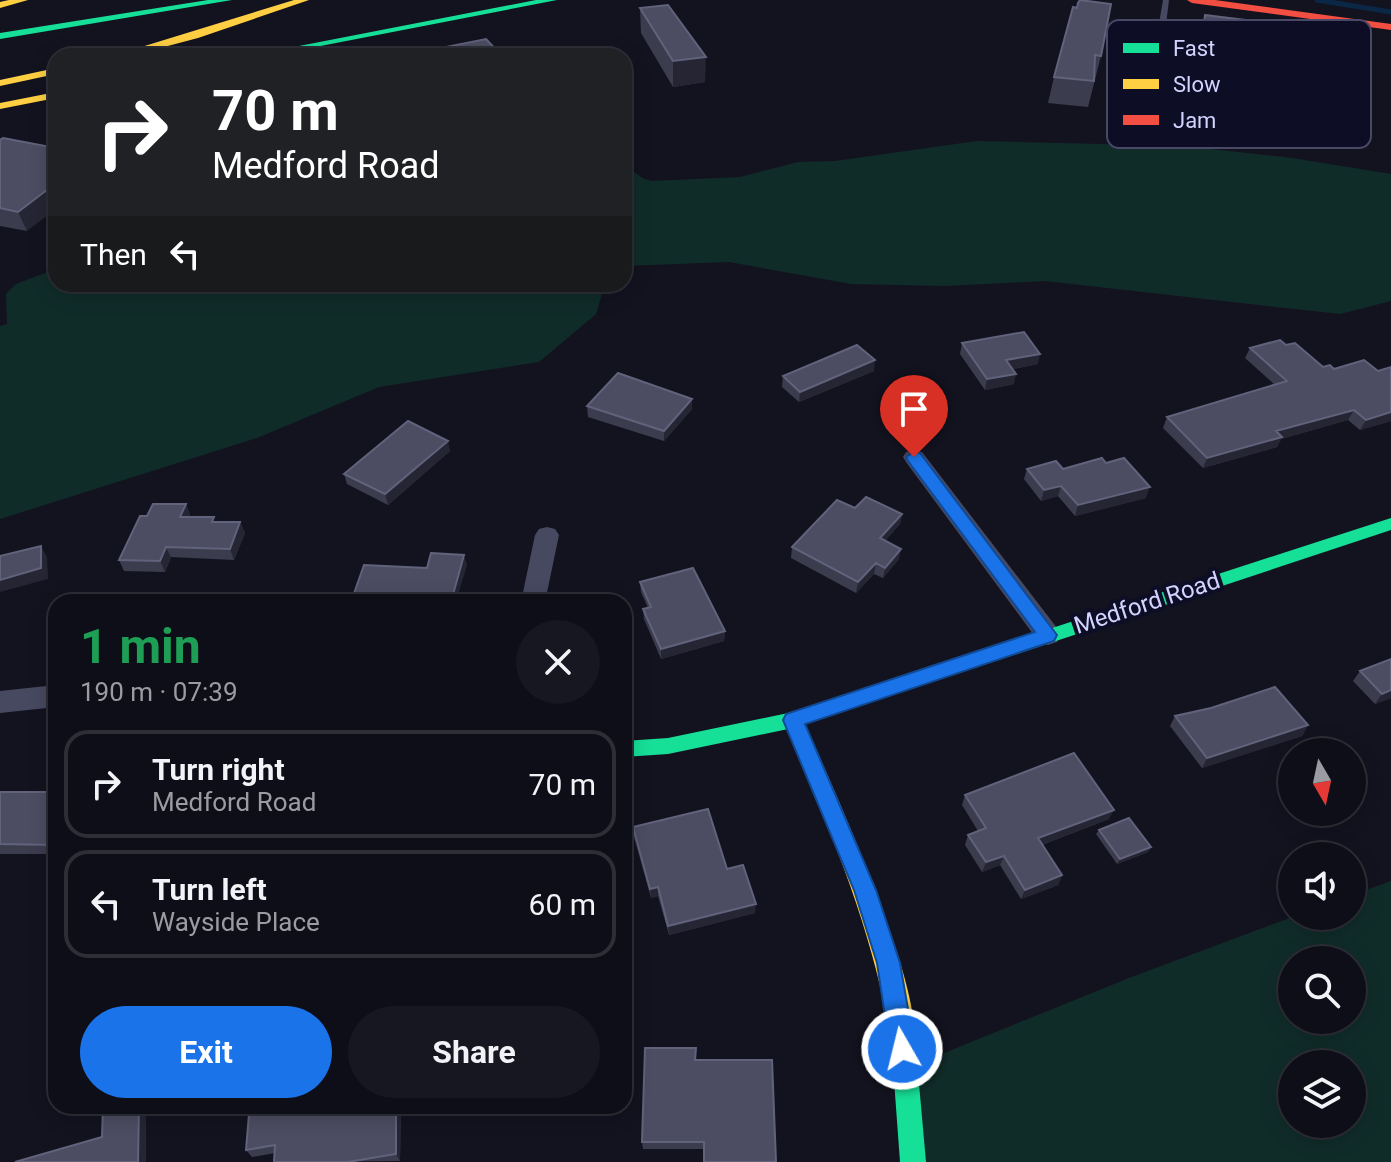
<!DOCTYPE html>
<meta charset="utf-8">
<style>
:root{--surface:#0e0e18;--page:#171721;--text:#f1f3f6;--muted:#9b9ca2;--line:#2e2e37;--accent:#1a73e8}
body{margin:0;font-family:Roboto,sans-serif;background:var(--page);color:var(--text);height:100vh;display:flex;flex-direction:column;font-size:30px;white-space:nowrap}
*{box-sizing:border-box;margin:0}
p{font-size:26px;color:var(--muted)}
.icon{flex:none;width:44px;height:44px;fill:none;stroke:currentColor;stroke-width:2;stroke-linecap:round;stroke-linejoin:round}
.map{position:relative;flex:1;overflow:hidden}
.side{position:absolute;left:48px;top:594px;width:584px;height:520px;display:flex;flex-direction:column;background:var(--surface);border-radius:24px;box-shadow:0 4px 20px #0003,0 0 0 2px var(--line)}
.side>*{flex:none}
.guide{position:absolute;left:48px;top:48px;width:584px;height:244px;border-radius:24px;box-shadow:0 4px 20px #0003,0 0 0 2px var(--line);background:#202124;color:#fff;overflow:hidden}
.needle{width:52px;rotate:171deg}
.controls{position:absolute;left:1278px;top:738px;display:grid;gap:16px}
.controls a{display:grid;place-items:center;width:88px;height:88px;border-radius:50%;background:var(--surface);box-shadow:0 4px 20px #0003,0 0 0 2px var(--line);font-size:40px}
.pin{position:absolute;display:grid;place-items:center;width:68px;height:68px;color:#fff;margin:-82px -34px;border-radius:50% 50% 50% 0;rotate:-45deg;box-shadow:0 0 8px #0007}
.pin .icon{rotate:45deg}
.me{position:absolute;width:88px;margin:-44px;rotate:352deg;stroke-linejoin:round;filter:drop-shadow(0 0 6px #0008)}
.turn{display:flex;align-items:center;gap:28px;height:168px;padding:0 32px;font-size:36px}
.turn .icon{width:104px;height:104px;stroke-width:2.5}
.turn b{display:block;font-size:56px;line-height:68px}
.then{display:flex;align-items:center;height:76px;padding:0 32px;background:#0003;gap:16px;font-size:30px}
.round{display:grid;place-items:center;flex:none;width:84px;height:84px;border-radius:42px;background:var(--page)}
.head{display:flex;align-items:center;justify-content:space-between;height:136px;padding:0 32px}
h1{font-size:48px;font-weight:700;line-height:60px;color:#1e9e55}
.button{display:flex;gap:16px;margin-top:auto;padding:16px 32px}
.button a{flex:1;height:92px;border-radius:48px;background:var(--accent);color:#fff;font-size:32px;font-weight:700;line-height:92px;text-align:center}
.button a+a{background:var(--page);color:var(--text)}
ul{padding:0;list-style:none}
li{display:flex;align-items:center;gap:24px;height:108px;margin:0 16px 12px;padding:0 16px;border:4px solid var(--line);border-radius:24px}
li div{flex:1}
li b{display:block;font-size:30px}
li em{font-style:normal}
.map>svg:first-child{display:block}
.green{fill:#102c29;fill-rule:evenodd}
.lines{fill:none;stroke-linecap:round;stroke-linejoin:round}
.stream{stroke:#0a2845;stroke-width:5}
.lane{fill:#474961;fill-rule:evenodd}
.street{fill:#474961;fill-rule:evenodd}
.fast{fill:#16e098;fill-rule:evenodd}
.slow{fill:#ffcf43;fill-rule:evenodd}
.jam{fill:#f24e42;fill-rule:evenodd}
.wall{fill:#3c3c4f}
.shaded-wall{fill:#252534}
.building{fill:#4c4d62;stroke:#61627b;stroke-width:2}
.route{fill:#1a73e8;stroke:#114b97;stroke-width:2}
.labels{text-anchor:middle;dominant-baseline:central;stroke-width:8;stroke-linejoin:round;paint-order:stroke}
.street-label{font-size:24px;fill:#d2d3ff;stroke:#0e0d26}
.key{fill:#0e0d26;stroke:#494867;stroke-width:2}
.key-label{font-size:22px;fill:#d2d3ff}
</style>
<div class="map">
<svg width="1391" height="1162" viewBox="0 0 1391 1162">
<rect width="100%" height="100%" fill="#131320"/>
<path class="green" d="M977 141 1184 146 1292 158 1391 174V301L1340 314 1045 281 946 286 851 284 729 262 624 266V165L644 179 652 181 740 177 798 162 835 161Z
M56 269V284H605L596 314 539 362 379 387 257 438 0 519V326L7 324 6 294 16 284Z
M1391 881V1162H925L917 1064 1129 978 1295 916H1352V895ZM1292 960H1352V1020H1292ZM1292 1064H1352V1124H1292Z"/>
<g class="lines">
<path class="stream" d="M1317 0 1391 12"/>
<path class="lane" d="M1163 0H1169L1164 41 1160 43 1156 41Z"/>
<path class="street" d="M914 450 922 452 1057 628 1060 635 1057 642 1048 645 1039 642 906 462 903 457 906 452Z
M547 527 555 529 559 535 545 602H521L535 535 539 529Z
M56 685V707L0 713V691Z"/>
<path class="fast" d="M208 0H232L0 39V33Z
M536 0H557L269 56H247Z
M1391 518V530L793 728 668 754 624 757V741L668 738 793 712Z
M903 1027 912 1030 915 1039 926 1162H900L891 1039 894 1030Z"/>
<path class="slow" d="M9 0H28L0 8V2Z
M294 0H309L198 38 130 56H112Z
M56 68V74L0 86V80Z
M56 92V98L0 109V103Z
M793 712 800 714 803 720C827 774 931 1000 912 1048L903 1051 894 1048 891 1039C872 926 828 824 783 720L786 714Z"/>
<path class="jam" d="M1187 0H1215L1391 24V30L1192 3Z"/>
</g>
<path class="wall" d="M640 8 705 82 673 87 641 33Z
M1077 8 1101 56 1088 107 1048 103 1054 77Z
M1205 15 1294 88 1284 114 1190 101 1198 39Z
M0 140 27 231 0 226Z
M962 343 1038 364 1013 369 1014 384 985 390 960 354Z
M1286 345 1323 367 1378 371 1391 367V421L1360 430 1348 420 1281 439 1277 447 1203 468 1163 428 1167 417 1275 385 1245 358 1250 348Z
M874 371 799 402 782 387 783 376Z
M692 399V409L664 441 588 417 587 406Z
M450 451 388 505 347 484 344 474Z
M1106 463 1146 498 1075 516 1058 496 1041 501 1024 479 1027 469H1063Z
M186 504 190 515 189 517 216 522H240L245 533 234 560 171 557 165 572 124 571 119 560 147 516Z
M855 508 902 514 900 524 885 541 899 559 883 578 874 574 856 593 791 558 792 547Z
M640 582 725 631 724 641 661 659 644 619 643 609 648 608 641 592Z
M1360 671 1391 698 1375 704 1353 681Z
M1175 716 1308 725 1302 736 1202 768 1170 726Z
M0 792H56V854H0Z
M965 795 1109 819 1042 845 1062 875 1058 885 1021 899 1000 865 982 872 965 845 968 835 978 831 962 805Z
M633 827 727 869 755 913 669 935 658 896 651 898 634 837Z
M1099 830 1151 847 1148 852 1117 864 1096 834Z
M696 1060H772L704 1149H643L642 1142Z
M401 1106 400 1161 274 1162 275 1153 252 1157 246 1150Z"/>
<path class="shaded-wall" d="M706 57 705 82 673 87V61Z
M56 183V209L27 231 18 212Z
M1040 354 1038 364 1004 371 1006 360Z
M875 360 874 371 799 402 800 392Z
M1016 374 1014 384 985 390 987 379Z
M692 399V409L664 441V431Z
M1354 410 1348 420 1281 439 1277 447 1203 468 1207 458 1276 431Z
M1391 412V421L1360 430 1366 420Z
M448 441 450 451 388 505 385 494Z
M1061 486 1058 496 1041 501 1044 490Z
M1150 487 1146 498 1075 516 1078 505Z
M186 504 190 515 185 528 180 517Z
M902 514 900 524 878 549 880 538Z
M240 522 245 533 234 560 230 549Z
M41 546 47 557 48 579 0 592V580Z
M166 547 171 557 165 572 160 561Z
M901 549 899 559 883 578 885 568Z
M464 555 467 565 456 602H451Z
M876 563 874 574 856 593 858 582Z
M725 631 724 641 661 659V649Z
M1391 690V698L1375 704 1382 694Z
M1308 725 1302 736 1202 768 1207 758Z
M1114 810 1109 819 1034 848 1038 838Z
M1151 847 1148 852 1117 864 1120 859Z
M1004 856 1000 865 982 872 986 862Z
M1062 875 1058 885 1021 899 1025 890Z
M658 887V896L651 898 650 889Z
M756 904 755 913 669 935 668 926Z
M139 1106H146V1162H138Z
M396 1106H401L400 1161 396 1154Z"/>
<path class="building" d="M1080 0 1111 4 1101 56 1095 55 1094 81 1054 77 1073 7 1077 8 1078 3Z
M668 5 706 57 673 61 640 8Z
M1205 15 1293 26 1294 88 1199 75Z
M486 39 502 56H401Z
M3 138 56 148V183L18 212 0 208V140Z
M1024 332 1040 354 1006 360 1016 374 987 379 962 343Z
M1280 340 1286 345 1295 343 1323 367 1330 365 1334 369 1364 360 1378 371 1391 367V412L1366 420 1354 410 1276 431 1282 437 1207 458 1167 417 1287 381 1250 348Z
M857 345 875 360 800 392 783 376Z
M618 373 692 399 664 431 587 406Z
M408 421 448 441 385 494 344 474Z
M1102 458 1106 463 1124 458 1150 487 1078 505 1061 486 1044 490 1027 469 1056 461 1063 469Z
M866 497 902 514 880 538 901 549 885 568 876 563 858 582 792 547 837 500 855 508Z
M153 504H186L180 517H214L212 522H240L230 549 166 547 160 561 119 560 140 516H147Z
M41 546V568L0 580V556Z
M431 553 464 555 451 602H351L364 565 427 568Z
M693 568 725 631 661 649 643 609 651 607 640 582Z
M1391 659V690L1382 694 1360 671Z
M1275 687 1308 725 1207 758 1175 716 1211 708Z
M1074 753 1114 810 1038 838 1062 875 1025 890 1004 856 986 862 968 835 986 828 965 795Z
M0 792H56V849H54L56 845 0 844Z
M708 809 727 869 743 865 756 904 668 926 658 887 650 889 633 827Z
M1129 818 1151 847 1120 859 1099 830Z
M645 1048H696L695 1060H772L776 1162H704V1142H642Z
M103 1106H139L138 1162H15L102 1137Z
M300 1106H396V1154L348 1162H274L275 1145 246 1150 249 1114Z"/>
<path class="route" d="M914 452 920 453 1057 635 1054 641 805 724 876 890 900 963 915 1049 911 1058 902 1061 894 1058 890 1049 877 963 854 890 783 720 786 714 1035 632 908 461 906 457Z"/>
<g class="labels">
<g class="street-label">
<text transform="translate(1147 603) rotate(-18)">Medford Road</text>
</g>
</g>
<rect x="1107" y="20" width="264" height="128" rx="12" class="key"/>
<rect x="1123" y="43" width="36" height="10" fill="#16e098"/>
<rect x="1123" y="79" width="36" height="10" fill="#ffcf43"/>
<rect x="1123" y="115" width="36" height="10" fill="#f24e42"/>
<g class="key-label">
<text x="1173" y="56">Fast</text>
<text x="1173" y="92">Slow</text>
<text x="1173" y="128">Jam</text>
</g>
</svg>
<div class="controls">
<a><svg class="needle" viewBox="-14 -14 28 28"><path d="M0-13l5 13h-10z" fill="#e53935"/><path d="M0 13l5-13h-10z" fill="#9b9ca2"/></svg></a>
<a><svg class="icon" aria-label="sound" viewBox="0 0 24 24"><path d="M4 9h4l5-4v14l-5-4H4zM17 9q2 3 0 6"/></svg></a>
<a><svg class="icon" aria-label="search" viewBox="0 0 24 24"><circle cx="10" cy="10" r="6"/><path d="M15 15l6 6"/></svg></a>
<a><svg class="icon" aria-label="layers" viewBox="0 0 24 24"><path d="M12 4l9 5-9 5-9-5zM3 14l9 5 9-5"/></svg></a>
</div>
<div class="pin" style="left:914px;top:457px;background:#d93025"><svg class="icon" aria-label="arrive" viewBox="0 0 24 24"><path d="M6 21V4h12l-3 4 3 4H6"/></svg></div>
<svg class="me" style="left:902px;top:1049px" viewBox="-20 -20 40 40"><circle r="17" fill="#1a73e8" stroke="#fff" stroke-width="3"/><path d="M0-11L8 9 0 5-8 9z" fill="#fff"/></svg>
<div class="guide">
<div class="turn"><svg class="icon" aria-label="right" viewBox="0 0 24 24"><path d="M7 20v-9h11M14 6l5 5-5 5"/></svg><div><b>70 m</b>Medford Road</div></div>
<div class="then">Then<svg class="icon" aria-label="left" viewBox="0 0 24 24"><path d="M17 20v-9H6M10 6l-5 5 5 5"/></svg></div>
</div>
<section class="side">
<div class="head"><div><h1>1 min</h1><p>190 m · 07:39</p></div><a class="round"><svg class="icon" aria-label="close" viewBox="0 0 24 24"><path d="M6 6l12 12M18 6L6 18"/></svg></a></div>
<ul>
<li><svg class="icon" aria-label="right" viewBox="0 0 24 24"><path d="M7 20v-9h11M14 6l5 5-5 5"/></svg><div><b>Turn right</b><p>Medford Road</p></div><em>70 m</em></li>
<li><svg class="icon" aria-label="left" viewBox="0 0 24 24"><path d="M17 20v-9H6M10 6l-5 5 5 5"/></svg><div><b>Turn left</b><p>Wayside Place</p></div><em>60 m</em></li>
</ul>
<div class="button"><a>Exit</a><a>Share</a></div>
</section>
</div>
